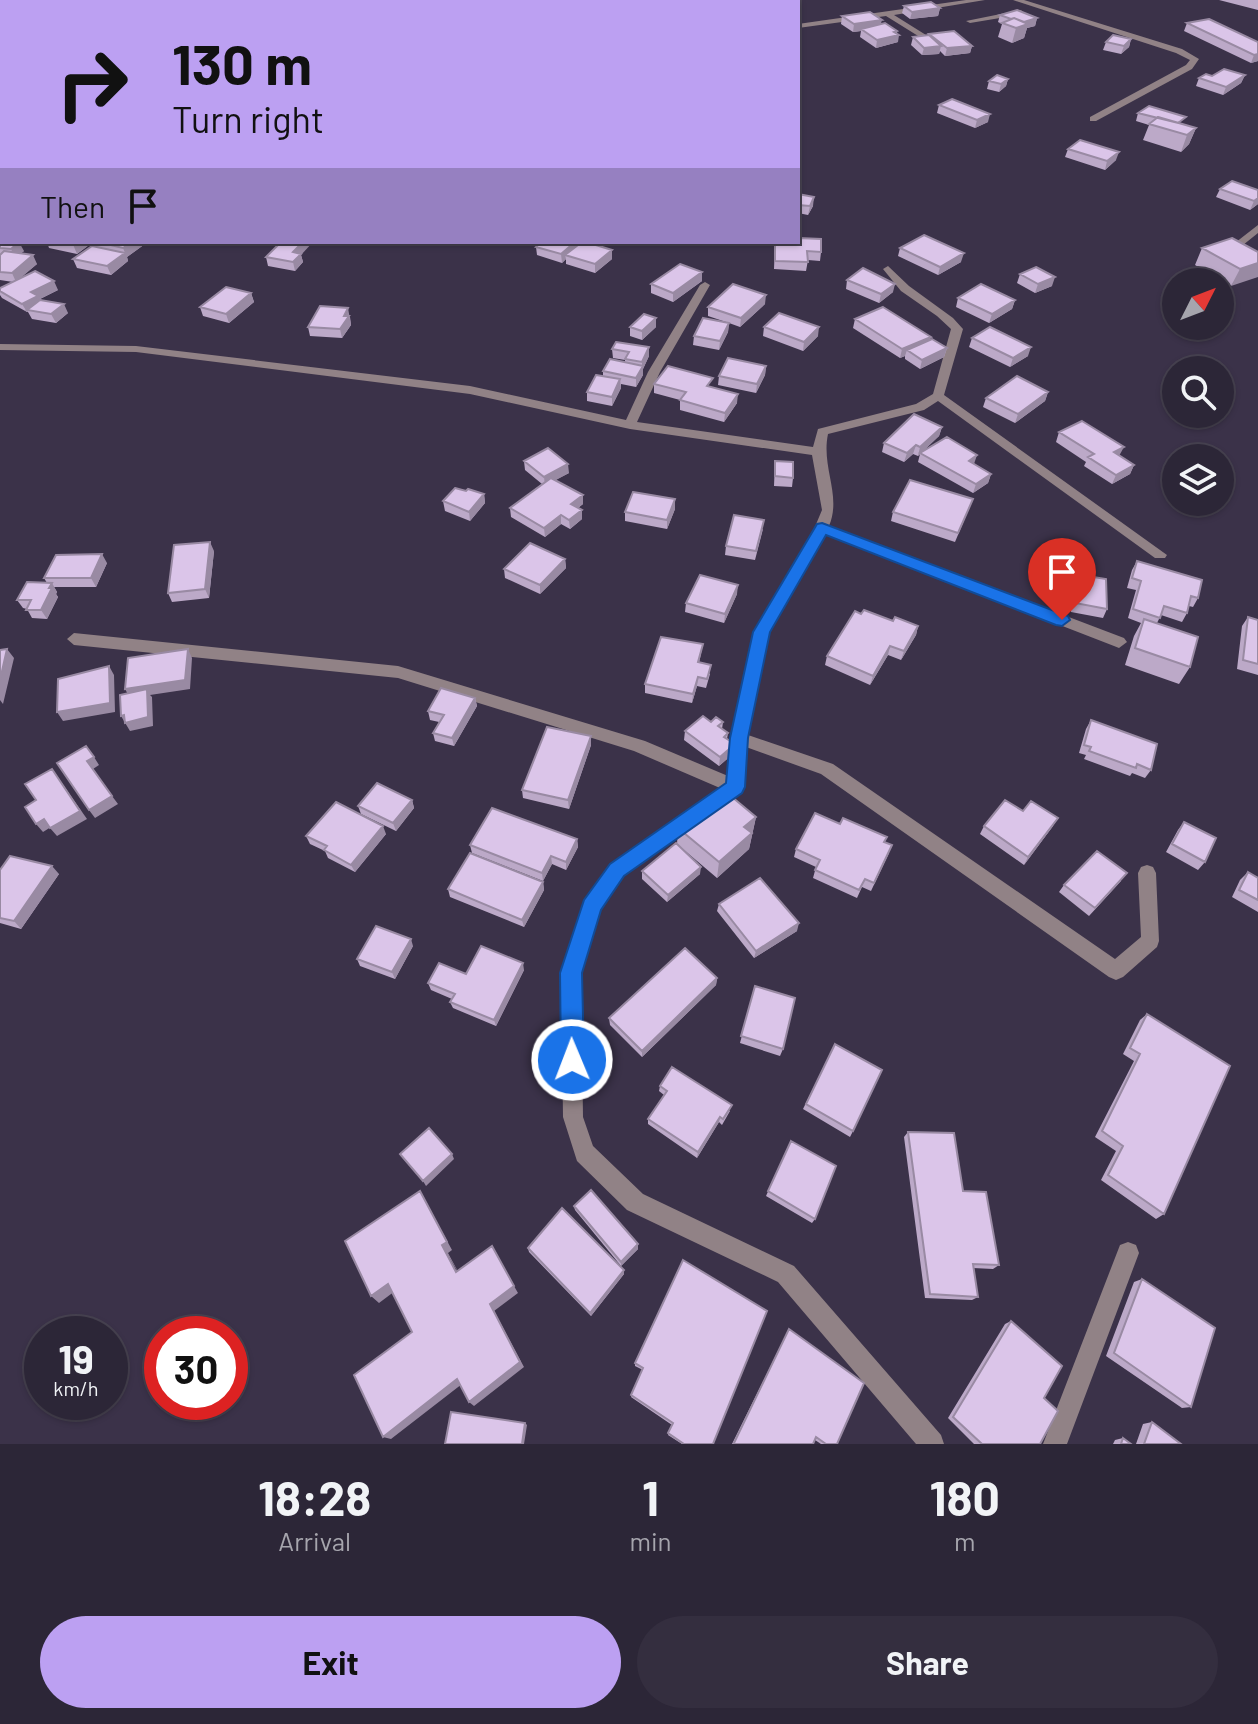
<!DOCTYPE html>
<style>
:root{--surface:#2c2637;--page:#342e3f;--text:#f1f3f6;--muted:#a6a5ad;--line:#484352;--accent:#bca0f2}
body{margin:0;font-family:Barlow,sans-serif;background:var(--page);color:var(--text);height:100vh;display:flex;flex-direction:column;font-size:30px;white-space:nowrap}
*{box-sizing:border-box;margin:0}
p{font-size:26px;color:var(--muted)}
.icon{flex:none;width:44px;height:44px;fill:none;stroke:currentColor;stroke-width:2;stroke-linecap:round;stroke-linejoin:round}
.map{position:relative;height:1444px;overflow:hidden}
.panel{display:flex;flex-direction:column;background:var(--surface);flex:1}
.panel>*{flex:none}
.guide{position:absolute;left:0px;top:0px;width:800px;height:244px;box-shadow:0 2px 6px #0004,0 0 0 2px var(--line);background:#bca0f2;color:#111;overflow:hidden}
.needle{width:52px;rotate:48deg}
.fabs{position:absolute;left:1162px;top:268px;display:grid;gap:16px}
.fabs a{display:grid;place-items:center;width:72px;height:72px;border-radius:50%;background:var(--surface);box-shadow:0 2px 6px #0004,0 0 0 2px var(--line);font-size:40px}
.speed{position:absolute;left:24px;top:1316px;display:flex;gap:16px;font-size:40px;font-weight:700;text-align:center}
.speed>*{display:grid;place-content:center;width:104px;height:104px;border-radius:50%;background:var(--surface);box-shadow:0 2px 6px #0004,0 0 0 2px var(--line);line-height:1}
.speed small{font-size:20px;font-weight:400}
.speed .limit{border:12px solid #d22;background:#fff;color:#111}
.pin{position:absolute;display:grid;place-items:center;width:68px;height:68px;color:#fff;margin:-82px -34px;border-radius:50% 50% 50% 0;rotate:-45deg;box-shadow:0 0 8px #0007}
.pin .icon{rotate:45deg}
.me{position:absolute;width:88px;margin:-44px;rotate:359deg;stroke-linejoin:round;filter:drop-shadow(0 0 6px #0008)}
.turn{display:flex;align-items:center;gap:28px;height:168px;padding:0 40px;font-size:36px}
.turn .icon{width:104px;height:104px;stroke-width:2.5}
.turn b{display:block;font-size:56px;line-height:68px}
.then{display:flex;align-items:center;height:76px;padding:0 40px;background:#0003;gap:16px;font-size:30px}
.eta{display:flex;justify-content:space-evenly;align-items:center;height:136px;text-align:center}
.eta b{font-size:48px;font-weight:700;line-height:56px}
.button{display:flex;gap:16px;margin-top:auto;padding:16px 40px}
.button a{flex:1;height:92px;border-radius:48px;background:var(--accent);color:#111;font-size:32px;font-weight:700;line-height:92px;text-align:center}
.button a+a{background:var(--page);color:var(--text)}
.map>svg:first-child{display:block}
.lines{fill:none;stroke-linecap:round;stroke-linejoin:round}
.minor{fill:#918286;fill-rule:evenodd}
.wall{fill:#bca9c8}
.shaded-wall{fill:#998aa3}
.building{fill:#dbc5e9;stroke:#998aa3;stroke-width:2}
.route{fill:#1a73e8;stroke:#114b97;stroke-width:2}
</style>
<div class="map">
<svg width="1258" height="1444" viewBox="0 0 1258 1444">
<rect width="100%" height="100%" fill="#3b3249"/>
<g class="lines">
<path class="minor" d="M966 0H985L894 15 926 35 923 39 886 16 798 28V24Z
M1013 0H1024L1182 49 1199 59 1192 69 1096 121H1090V117L1186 65 1190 60 1176 53Z
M1021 10 1024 14 970 23 966 21Z
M1258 225V233L1243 245 1258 253V260L1231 246Z
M888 266 909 286 953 318 963 329 944 395 1167 555 1165 558H1155L938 401 924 410 828 434C821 468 842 495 829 526L1124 638 1127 642 1119 648 1114 646 826 534 768 632 748 735 833 764 1115 959 1141 937 1138 873 1141 867 1147 865 1153 867 1156 873 1159 941 1157 947 1123 977 1116 980 1109 977 821 774 746 747 741 792 623 876 599 909 581 973 583 1117 593 1146 643 1194 794 1266 941 1435 944 1444H916L778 1282 627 1210 577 1161 563 1117 561 973 582 906 611 864 720 788 634 751 398 678 74 645 67 639 74 633 398 666 645 741 728 776 731 738 754 632 809 541 822 510 812 455 630 429 470 394 136 352 0 350V344L136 346 470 386 626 420 648 372 700 285 705 282 710 285 660 372 637 422 813 447 818 429 916 404 933 394 951 329 937 316 901 291 883 269Z
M1128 1242 1136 1245 1139 1253 1067 1444H1043L1120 1245Z"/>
</g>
<path class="wall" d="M1219 0H1258V10Z
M904 6 940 8 938 16 910 19 902 13Z
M1000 15 1037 18 1035 26 1027 28 1024 38 1012 43 998 37 1002 24 998 22Z
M842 16 881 24 897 31 898 42 876 48 860 37 861 31 853 32 841 24Z
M1187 23 1258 42V61L1251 63 1184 31Z
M929 34 972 46 970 53 945 56 940 51 939 54 922 55 911 45 913 37 929 35Z
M1131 39 1129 47 1121 54 1103 50 1106 42Z
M1245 75 1241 83 1223 95 1196 86 1199 78Z
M1008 79 1006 86 999 92 987 89 989 81Z
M939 105 988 122 975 128 937 113Z
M1138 113 1196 128 1189 144 1181 152 1143 140 1149 125 1136 121Z
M1068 149 1116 160 1105 170 1065 157Z
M1220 189 1258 190V204L1250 210 1216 197Z
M798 194 813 206 808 215 798 213Z
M35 242H93L77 254 49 248 48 245Z
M95 242H144L145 244 127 257 128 261 111 275 77 268 73 259 97 247Z
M775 242 821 252 820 261 808 260 806 271 774 269Z
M0 245 24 251 21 253 37 264 21 277 58 290 40 299 68 313 56 323 32 319 28 312H27L2 298 0 295V288L13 282 0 280Z
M577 246 612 259 595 273 566 264V259L562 263 537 255 536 247Z
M900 248 961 262 938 275 898 256Z
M1202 248 1258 252 1231 286 1195 265Z
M301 255 303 262 295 271 268 266 266 257Z
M702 272V281L673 302 651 293V284Z
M1020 274 1052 286 1035 293 1017 283Z
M847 280 893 292 879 303 846 289Z
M251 293 254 302 229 323 203 316 200 307Z
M958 298 1015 300 1012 309 989 323 956 307Z
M765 304 740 327 729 323 728 332 719 350 693 345 694 336 726 322 708 316V307Z
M350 317 351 325 342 338 310 336 308 327Z
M855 319 930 340 947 348 944 357 920 369 905 359V356L900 358 853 328Z
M630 327H656L642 340 630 336Z
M764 327 818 336 803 351 763 336Z
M972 338 1028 356 1010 367 969 347Z
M649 347V356L643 369V375L636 387 621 384V388L612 406 587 401V392L603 376V371L625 362V360L613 358 612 349Z
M766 366 765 375 756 393 718 385 719 376Z
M654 384 712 387 737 403 724 422 680 410V400L654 393Z
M1048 392 1045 401 1015 423 983 407 986 398Z
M942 427 939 436 923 451 974 464 991 474 988 483 973 493 918 462 920 454 918 456 913 454 904 462 882 452 884 443Z
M1059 432 1119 456 1134 465 1130 474 1112 484 1084 466 1086 462 1056 442Z
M524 461 569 473 555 480 583 495V504L578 508 582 519 570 529 561 524 545 537 511 517 510 508 542 484 525 470Z
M775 461 793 478 792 487 774 486Z
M466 491 484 494 485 503 470 521 445 511 443 501Z
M973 499 955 542 891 521 893 512Z
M675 509 667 529 625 521V512Z
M763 529 755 560 725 555 726 546Z
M214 551 209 598 172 602 168 593Z
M565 559 566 568 540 594 505 578 504 569Z
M1137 561 1198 598 1193 607 1189 606 1187 613 1182 622 1161 615 1157 623 1190 667 1179 684 1125 665 1134 636 1141 623 1128 618 1136 590 1127 588 1132 570Z
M107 563 96 587H54L57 592 56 594 58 597 47 619 32 618 27 609 23 608 17 600 47 583 44 578Z
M1075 574 1107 609 1103 618 1071 612 1070 583Z
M737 594 724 623 685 612 686 603Z
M861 614 918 626 916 635 901 660 888 655 870 685 825 665 827 656Z
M1248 617 1258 620V675L1237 669 1242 626Z
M703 644 699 663 710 674 706 688 697 686 692 703 645 693V684Z
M475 698 477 706 454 746 435 741 433 733 439 722 430 720 428 711Z
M1091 720 1151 770 1145 778 1132 773 1130 776 1084 759 1086 755 1079 753 1086 729Z
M711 722H723L722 729 728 733 727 739 735 744 734 753 719 766 684 740 685 731Z
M591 736V745L569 809 523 798 522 790Z
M412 800 414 808 396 831 361 814 358 806Z
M713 811 756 817 749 849 717 878 677 844 678 828Z
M1023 811 1053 826 1024 865 980 834 984 826Z
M1184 822 1205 862 1198 870 1166 852 1178 830Z
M840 824 885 842 889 853 871 891 862 887 857 898 813 878 816 867 794 857 796 849Z
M386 834 355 872 328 858 325 851 310 844 306 836Z
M577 839 578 847 566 870 552 864 543 881 472 853 470 845Z
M0 870 59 874 21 929 0 923Z
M642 871 700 874 667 902 642 879Z
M1248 872 1258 878V912L1232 897 1240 880Z
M1121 881 1089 916 1059 892 1064 885Z
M543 882 544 890 524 927 450 897 448 889Z
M719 904 797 931 754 958 717 911Z
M413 946 395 979 360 966 357 959Z
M524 970 496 1026 453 1008 450 1002 452 999 431 990 428 983 466 974Z
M717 978 716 985 642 1057 610 1025 609 1018Z
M755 986 783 1049 780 1056 740 1043Z
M1147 1014 1164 1214 1156 1219 1101 1180 1116 1151 1095 1137 1134 1061 1123 1054 1140 1020Z
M835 1044 853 1131 850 1137 803 1109Z
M660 1086 730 1111 722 1125 719 1122 697 1158 648 1124V1119L664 1095 659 1091Z
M908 1132 963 1191 999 1265 993 1269 973 1268 978 1297 972 1300 925 1298 904 1137Z
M791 1141 815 1219 812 1223 766 1196Z
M574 1206 638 1249 621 1266 575 1210Z
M528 1248 624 1270V1274L591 1316 529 1252Z
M683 1260 713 1444H682L668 1435 672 1425 631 1397 643 1370 635 1366V1363Z
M1142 1279 1191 1407 1182 1408 1106 1356 1134 1282Z
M1011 1321 1044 1398 1040 1444H974L948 1418 1005 1324Z
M789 1329 837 1444H821L815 1440 813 1444H732Z
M1152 1422 1181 1444H1136L1143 1424Z
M1123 1438 1130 1444H1113L1115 1440Z"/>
<path class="shaded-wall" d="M86 0H104V1L86 2Z
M940 8 938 16 910 19 912 12Z
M1037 18 1035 26 1027 28 1024 38 1012 43 1016 28 1020 23Z
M882 20 880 27 861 29V31L853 32 854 24Z
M897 31 896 35H899L898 42 876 48 877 40Z
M1131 39 1129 47 1121 54 1124 46Z
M941 46 939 54 922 55 924 48Z
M972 46 970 53 945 56 947 48Z
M1258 54V61L1251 63 1254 55Z
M1245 75 1241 83 1223 95 1226 87Z
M1008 79 1006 86 999 92 1001 84Z
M990 114 988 122 975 128 977 120Z
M1196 128 1189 144 1181 152 1187 135Z
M1119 152 1116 160 1105 170 1107 161Z
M814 197 813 206 808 215 810 206Z
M1258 198V204L1250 210 1254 201Z
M19 242 24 251 15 258 11 249Z
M72 242H93L77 254Z
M132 242H144L145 244 127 257 128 261 111 275 107 266 125 253 123 248Z
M303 242H313L301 255 303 262 295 271 293 262V252Z
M575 242H577V249L565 255 566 259 562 263 561 254Z
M612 250V259L595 273V264Z
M964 253 961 262 938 275 940 267Z
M33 255 37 264 16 282 12 273Z
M1258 263V277L1231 286 1240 269Z
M702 272V281L673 302V293Z
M1055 277 1052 286 1035 293 1038 284Z
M54 281 58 290 40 299 42 305 27 310 28 312H27L22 304 31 292Z
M895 284 893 292 879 303 881 294Z
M251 293 254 302 229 323 226 314Z
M766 295 765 304 740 327 741 318Z
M1015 300 1012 309 989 323 992 314Z
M64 304 68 313 56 323 51 314Z
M348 308 351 325 342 338 340 329Z
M656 318V327L642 340V331Z
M729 323 728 332 719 350 720 341Z
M819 327 818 336 803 351 804 342Z
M931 337 928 346 907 350 905 356 900 358 902 349Z
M649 347V356L643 369V375L636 387V378L642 367V362Z
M1031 347 1028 356 1010 367 1013 358Z
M947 348 944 357 920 369 922 360Z
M766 366 765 375 756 393 757 384Z
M620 379 621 388 612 406V397Z
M1048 392 1045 401 1015 423 1018 414Z
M738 394 737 403 724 422 725 413Z
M942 427 939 436 918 456 920 447Z
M916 445 913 454 904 462 907 453Z
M1124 447 1119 456 1114 452Z
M977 455 974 464 969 461Z
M568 464 569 473 545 486 544 477Z
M1134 465 1130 474 1112 484 1116 475Z
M991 474 988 483 973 493 976 484Z
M484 494 485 503 470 521 469 512Z
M583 495V504L571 513V504Z
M675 499V509L667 529V520Z
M582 510V519L570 529 569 520Z
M561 515V524L545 537 544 528Z
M210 542 214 551 209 598 205 589Z
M102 554 107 563 96 587 91 578Z
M565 559 566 568 540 594V585Z
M52 583 57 592 56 594 58 597 47 619 41 610Z
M738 585 737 594 724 623 725 614Z
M918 626 916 635 901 660 904 651Z
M890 646 888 655 870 685 873 676Z
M7 649 14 658 3 704 0 700V680Z
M188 649 192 658 190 689 150 695 152 697 153 726 130 731 121 716 130 698 125 689Z
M109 666 114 675 115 712 63 721 57 712Z
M698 677 697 686 692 703 693 694Z
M475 698 477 706 454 746 452 738Z
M591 736V745L569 809 568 800Z
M735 744 734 753 719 766 720 757Z
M94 757 99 765 93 769 87 761Z
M52 769 87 819 57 836 50 828Z
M112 796 118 804 95 818 89 810Z
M412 800 414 808 396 831 393 823Z
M756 817 749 849 717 878 719 862 744 827Z
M1058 818 1053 826 1024 865 1028 857Z
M44 819 51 827 43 832 36 824Z
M383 826 386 834 355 872 351 865Z
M577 839 578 847 566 870V862Z
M551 856 552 864 543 881 542 873Z
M52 866 59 874 21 929 14 921Z
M701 867 700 874 667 902 668 895Z
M543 882 544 890 524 927 522 920Z
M799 923 797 931 754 958 756 951Z
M411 939 413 946 395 979 392 972Z
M523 963 524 970 496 1026 494 1020Z
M717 978 716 985 642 1057V1051Z
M720 1117 719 1122 697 1158 698 1152Z
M452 1154 454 1159 426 1186 423 1181Z
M420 1191 452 1250 448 1253 462 1279 442 1245Z
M638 1244V1249L621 1266V1262Z
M624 1270V1274L591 1316 590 1313Z
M388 1284 395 1291 379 1303 371 1296Z
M514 1286 518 1293 494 1311 524 1367 474 1406 469 1402 490 1304Z
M457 1379 462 1384 391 1439 383 1437Z
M525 1423 527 1425 524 1444H522Z"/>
<path class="building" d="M122 0H143V2H122Z
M931 2 940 8 912 12 904 6Z
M1017 10 1037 18 1024 22 1014 18 1011 19 1000 15Z
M870 12 882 20 854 24 842 16Z
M1014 18 1028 24 1016 28 1002 23Z
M1209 19 1258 42V54L1254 55 1187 23Z
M885 23 897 31 894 32 899 35 877 40 861 29Z
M954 31 972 46 947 48 929 34Z
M929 35 941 46 924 48 913 37Z
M1113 35 1131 39 1124 46 1106 42Z
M1224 69 1245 75 1226 87 1199 78 1206 74 1212 76Z
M997 75 1008 79 1001 84 989 81Z
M952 99 990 114 977 120 939 105Z
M1149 106 1186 117 1178 123 1138 113Z
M1158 117 1196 128 1187 135 1149 124Z
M1080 140 1119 152 1107 161 1068 149Z
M1232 181 1258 190V198L1254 201 1220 189Z
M798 194 814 197 810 206 798 205Z
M924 235 964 253 940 267 900 248Z
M798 238 821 239V252L807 251 808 262 775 261V242H798Z
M1232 238 1258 252V263L1240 269 1202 248Z
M4 242H19L11 249 0 248V245Z
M98 242H132L123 248Z
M281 242H303L293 252 301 254 293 262 266 257Z
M542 242H575L561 254 536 247Z
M582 242H586L612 250 595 264 565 255Z
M92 246 125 253 107 266 73 259Z
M4 251 33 255 12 273 0 272V255Z
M680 264 702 272 673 293 651 284Z
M1036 267 1055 277 1038 284 1020 274Z
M863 268 895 284 881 294 847 280Z
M35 271 54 281 31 292 38 296 22 304 0 291V288Z
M733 284 766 295 741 318 708 307Z
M981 284 1015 300 992 314 958 298Z
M226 287 251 293 226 314 200 307Z
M40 300 64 304 51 314 27 310Z
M320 306 348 308 344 316H349L340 329 308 327Z
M883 307 931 337 902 349 855 319Z
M779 313 819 327 804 342 764 327Z
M644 314 656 318 642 331 630 327Z
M703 318 729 323 720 341 694 336Z
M990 327 1031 347 1013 358 972 338Z
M932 339 947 348 922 360 907 350Z
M616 342 649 347 642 362 625 359 629 352 612 349Z
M728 358 766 366 757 384 719 376Z
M610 359 643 366 636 378 603 371Z
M668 366 713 378 707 386 738 394 725 413 680 400 686 392 654 384Z
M596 375 620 379 612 397 587 392Z
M1017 376 1048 392 1018 414 986 398Z
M914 414 942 427 920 447 916 445 907 453 884 443Z
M1082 421 1124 447 1114 452 1134 465 1116 475 1088 457 1094 454 1059 432Z
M947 437 977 455 969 461 991 474 976 484 920 453Z
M548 448 568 464 544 477 524 461Z
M775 461 793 462V478L775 476Z
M551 478 583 495 571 504 582 510 569 520 561 515 544 528 510 508Z
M910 480 973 499 958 533 893 512Z
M455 488 466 491 468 489 484 494 469 512 443 501Z
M633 492 675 499 667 520 625 512Z
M734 515 764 520 756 551 726 546Z
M210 542 205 589 168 593 174 545Z
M530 543 565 559 540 585 504 569Z
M102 554 91 578H44L56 555Z
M1137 561 1202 580 1198 598 1191 596 1187 613 1164 606 1160 618 1133 609 1141 581 1132 578Z
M1075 574 1106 579 1107 609 1075 603Z
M700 575 738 585 725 614 686 603Z
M27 582 52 583 49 588H52L41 610H26L31 600H17Z
M864 610 893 621 895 617 918 626 904 651 890 646 873 676 827 656 855 611 861 614Z
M1248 617 1258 620V664L1243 660Z
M1144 619 1198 637 1190 667 1135 648Z
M661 637 703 644 698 662 711 665 707 679 698 677 693 694 645 684Z
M7 649 0 680V650Z
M188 649 185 680 125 689 128 658Z
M109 666 110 703 57 712 58 679Z
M441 688 475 698 452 738 433 733 444 715 428 711Z
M147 689 148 717 125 723 124 715 121 716 120 695Z
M703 716 711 722 716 717 723 722 718 726 728 733 724 737 735 744 720 757 685 731Z
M1091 720 1157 744 1151 770 1137 764 1136 768 1089 751 1091 747 1084 745Z
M547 727 591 736 568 800 522 790Z
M86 746 94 757 87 761 112 796 89 810 57 763Z
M52 769 80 811 50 828 44 819 36 824 25 807 36 800 25 784Z
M377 783 412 800 393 823 358 806Z
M732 797 756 817 744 827 752 833 719 862 678 828 707 805 713 811Z
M1005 800 1023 811 1031 801 1058 818 1028 857 984 826Z
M336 802 383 826 351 865 324 850 327 846 306 836Z
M492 808 577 839 566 862 551 856 542 873 470 845Z
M815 813 840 824 843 818 887 837 884 842 892 845 874 883 865 879 859 890 815 870 820 860 796 849Z
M1184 822 1216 838 1205 862 1172 844Z
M676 843 701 867 668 895 642 871Z
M1097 851 1127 873 1095 908 1064 885Z
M470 853 543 882 522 920 448 889Z
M10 856 52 866 14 921 0 918V870Z
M1248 872 1258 878V900L1239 890Z
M760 878 799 923 756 951 719 904Z
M376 926 411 939 392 972 357 959Z
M481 946 523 963 494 1020 450 1002 455 994 428 983 439 963 466 974Z
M685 948 717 978 642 1051 609 1018Z
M755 986 795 998 783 1049 741 1036Z
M1147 1014 1230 1066 1164 1214 1108 1175 1123 1146 1102 1131 1140 1054 1130 1048Z
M835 1044 882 1070 853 1131 806 1104Z
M672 1067 732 1105 723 1119 720 1117 698 1152 648 1119 667 1091 660 1086Z
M429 1128 452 1154 423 1181 400 1154Z
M908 1132 954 1133 963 1191 986 1192 999 1265 973 1264 978 1297 930 1294Z
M791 1141 836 1166 815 1219 768 1191Z
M591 1190 638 1244 621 1262 574 1206Z
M420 1191 447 1242 442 1245 456 1272 492 1246 514 1286 490 1304 520 1362 469 1402 457 1379 383 1437 354 1375 412 1332 388 1284 371 1296 345 1241Z
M562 1208 624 1270 590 1313 528 1248Z
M683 1260 767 1311 713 1444H684L668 1433 673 1423 631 1395 643 1368 635 1363Z
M1142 1279 1215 1328 1191 1407 1114 1353Z
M1011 1321 1062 1366 1044 1398 1058 1411 1040 1444H982L953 1417Z
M789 1329 864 1383 837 1444H826L816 1437 813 1444H735L734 1443Z
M451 1412 525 1423 522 1444H445Z
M1152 1422 1181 1444H1144Z
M1123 1438 1131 1444H1121Z"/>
<path class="route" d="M822 523 1068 616 1070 620 1062 626 1056 625 826 535 770 632 748 738 745 787 742 793 624 876 601 910 582 973 584 1060 580 1068 572 1071 564 1068 561 1060 560 973 584 900 610 864 726 783 730 738 753 632 817 524Z"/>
</svg>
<div class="fabs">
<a><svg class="needle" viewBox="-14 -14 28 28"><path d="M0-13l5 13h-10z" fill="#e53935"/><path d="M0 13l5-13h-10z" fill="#a6a5ad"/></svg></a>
<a><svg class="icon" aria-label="search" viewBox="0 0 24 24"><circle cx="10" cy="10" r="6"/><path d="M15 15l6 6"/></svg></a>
<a><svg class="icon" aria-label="layers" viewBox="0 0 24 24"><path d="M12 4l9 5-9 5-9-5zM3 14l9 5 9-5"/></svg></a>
</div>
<div class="speed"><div>19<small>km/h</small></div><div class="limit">30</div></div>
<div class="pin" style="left:1062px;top:620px;background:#d93025"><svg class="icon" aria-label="arrive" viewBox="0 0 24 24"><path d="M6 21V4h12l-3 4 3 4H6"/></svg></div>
<svg class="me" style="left:572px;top:1060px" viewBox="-20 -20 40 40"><circle r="17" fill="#1a73e8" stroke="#fff" stroke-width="3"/><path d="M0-11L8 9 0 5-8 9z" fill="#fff"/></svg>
<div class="guide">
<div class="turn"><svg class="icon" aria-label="right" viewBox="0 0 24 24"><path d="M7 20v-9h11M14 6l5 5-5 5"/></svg><div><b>130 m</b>Turn right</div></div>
<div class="then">Then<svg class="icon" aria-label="arrive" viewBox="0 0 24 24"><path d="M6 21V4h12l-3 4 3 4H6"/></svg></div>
</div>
</div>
<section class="panel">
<div class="eta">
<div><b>18:28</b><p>Arrival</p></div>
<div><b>1</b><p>min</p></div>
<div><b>180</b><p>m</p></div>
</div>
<div class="button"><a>Exit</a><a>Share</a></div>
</section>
